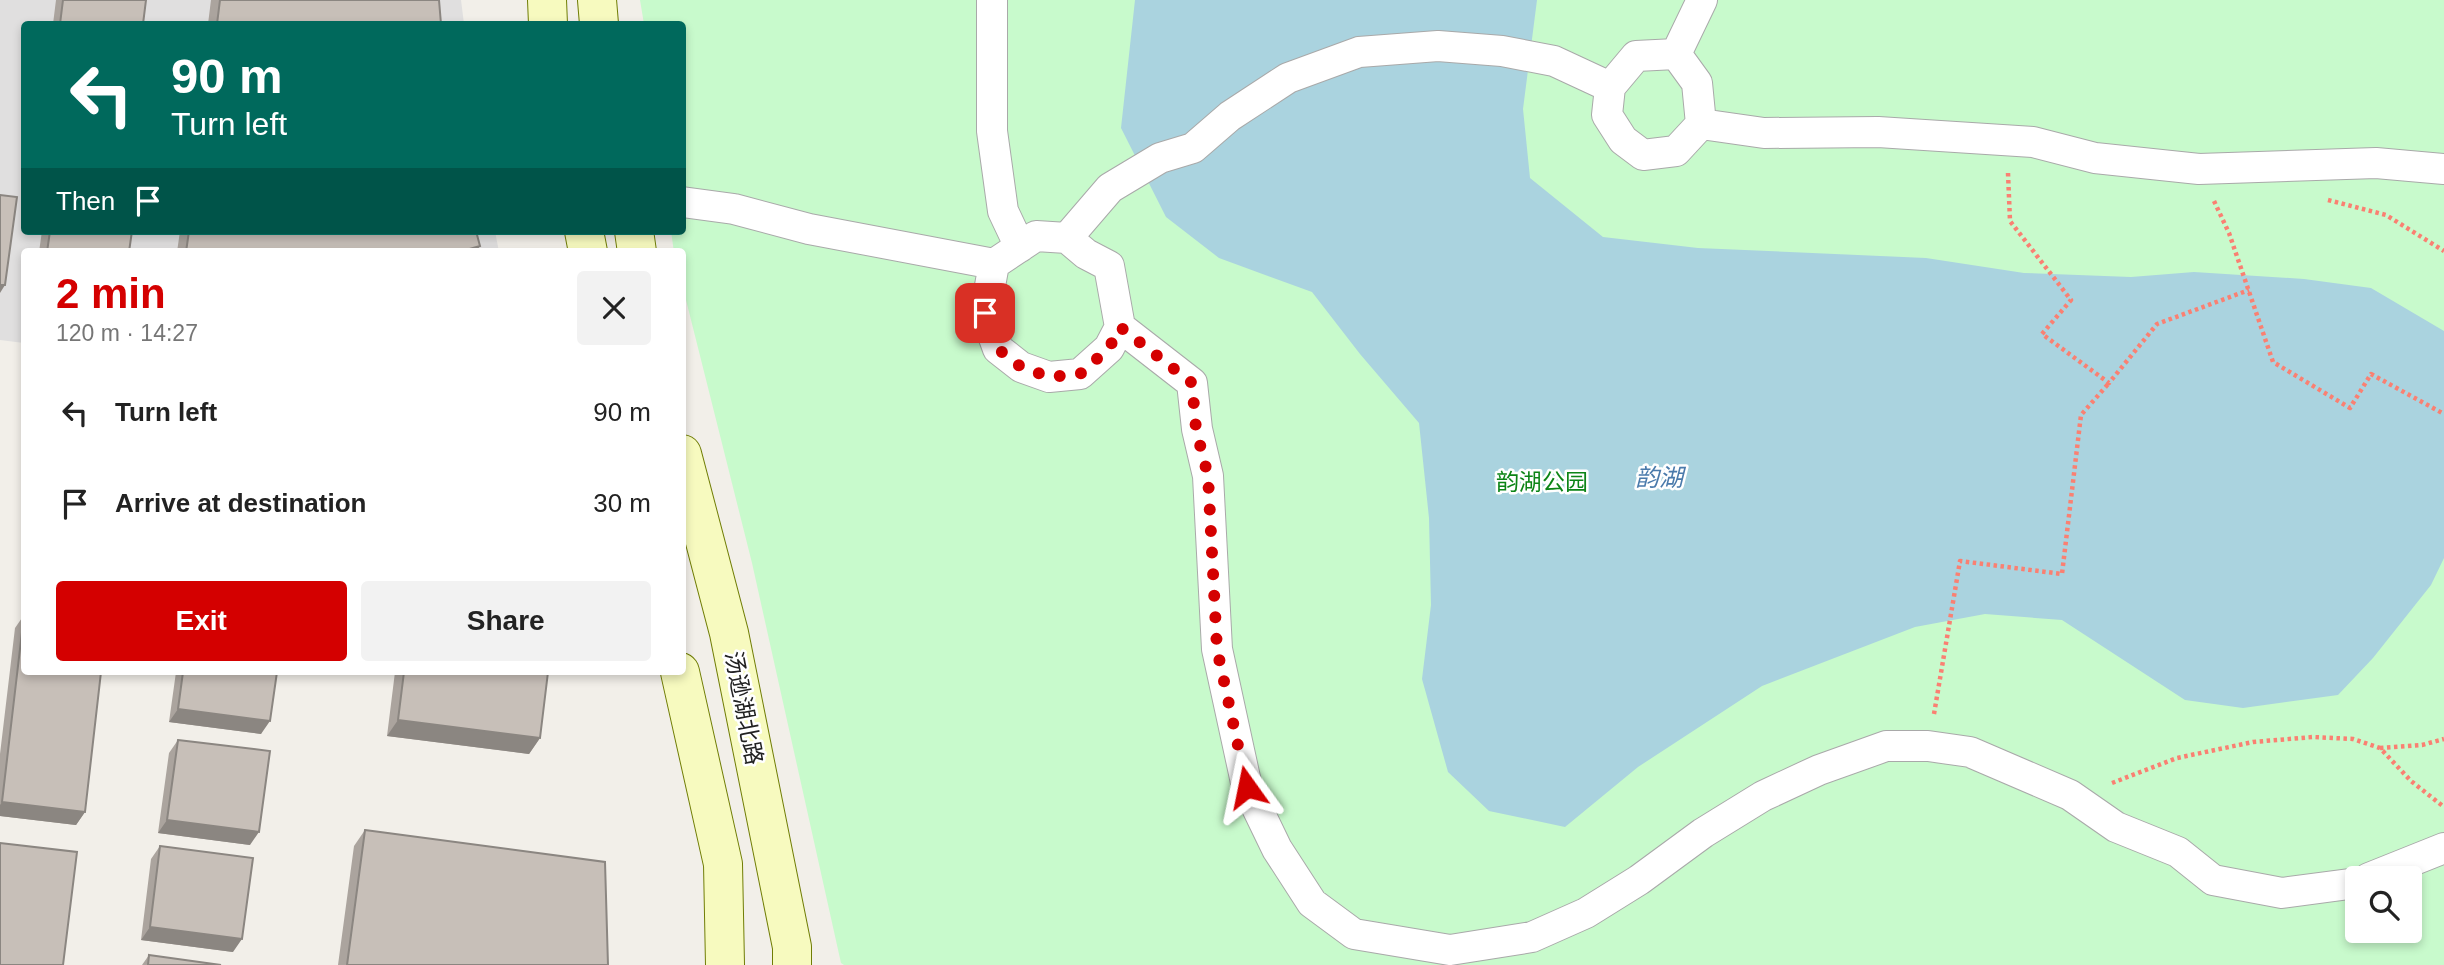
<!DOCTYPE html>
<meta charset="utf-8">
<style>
:root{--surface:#fff;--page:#f2f2f2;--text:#222;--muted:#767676;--accent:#d40000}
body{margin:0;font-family:Helvetica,"Noto Sans SC",sans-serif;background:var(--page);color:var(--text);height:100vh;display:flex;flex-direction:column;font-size:26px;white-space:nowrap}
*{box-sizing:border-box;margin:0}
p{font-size:23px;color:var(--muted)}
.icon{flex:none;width:38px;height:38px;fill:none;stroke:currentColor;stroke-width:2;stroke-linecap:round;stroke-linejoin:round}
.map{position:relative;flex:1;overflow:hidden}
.sheet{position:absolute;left:21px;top:248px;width:665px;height:427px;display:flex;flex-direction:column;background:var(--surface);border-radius:7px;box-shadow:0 4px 10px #0003}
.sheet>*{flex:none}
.hud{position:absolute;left:21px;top:21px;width:665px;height:214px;border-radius:7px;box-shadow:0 4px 10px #0003;background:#00695c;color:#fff;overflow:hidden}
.buttons{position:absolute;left:2345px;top:866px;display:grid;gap:14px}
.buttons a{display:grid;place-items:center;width:77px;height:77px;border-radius:7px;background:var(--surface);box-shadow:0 4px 10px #0003;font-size:35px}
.pin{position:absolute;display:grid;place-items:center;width:60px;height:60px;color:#fff;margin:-30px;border-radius:14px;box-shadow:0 4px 10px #0006}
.me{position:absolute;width:77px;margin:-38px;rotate:348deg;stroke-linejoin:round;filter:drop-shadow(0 0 5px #0008)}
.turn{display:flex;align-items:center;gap:24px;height:147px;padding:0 35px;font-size:32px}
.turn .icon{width:91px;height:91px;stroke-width:2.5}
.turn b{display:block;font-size:49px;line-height:60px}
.then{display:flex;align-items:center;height:66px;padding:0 35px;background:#0003;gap:14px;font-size:26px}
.round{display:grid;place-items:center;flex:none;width:74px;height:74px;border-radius:7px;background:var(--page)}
.summary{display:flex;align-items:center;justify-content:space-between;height:119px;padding:0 35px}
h1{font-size:42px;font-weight:800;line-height:52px;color:var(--accent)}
.button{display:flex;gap:14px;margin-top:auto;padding:14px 35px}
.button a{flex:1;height:80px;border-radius:7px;background:var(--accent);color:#fff;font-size:28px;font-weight:800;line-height:80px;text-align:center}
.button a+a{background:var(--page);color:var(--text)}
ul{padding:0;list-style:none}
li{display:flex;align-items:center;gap:21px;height:91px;padding:0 35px}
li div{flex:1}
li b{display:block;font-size:26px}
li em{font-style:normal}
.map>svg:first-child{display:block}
.residential{fill:#e0dfdf}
.park{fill:#c8facc;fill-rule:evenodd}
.water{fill:#aad3df}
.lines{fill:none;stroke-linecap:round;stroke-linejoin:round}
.street-casing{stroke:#a9a9a9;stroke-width:32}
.secondary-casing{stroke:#707d05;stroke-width:40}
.path{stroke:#fa8072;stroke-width:4.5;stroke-dasharray:3.5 3.5;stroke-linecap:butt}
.street{stroke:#fff;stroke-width:30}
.secondary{stroke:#f7fabf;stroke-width:38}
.wall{fill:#aba49e}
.shaded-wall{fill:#8b8681}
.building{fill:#c7bfb8;stroke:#8b8681;stroke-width:2}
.route{stroke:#d40000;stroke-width:12;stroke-dasharray:0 21.6}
.labels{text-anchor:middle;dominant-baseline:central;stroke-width:5;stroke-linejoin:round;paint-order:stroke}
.park-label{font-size:23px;fill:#0c8416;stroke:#fff}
.street-label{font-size:23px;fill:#222;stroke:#fff}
.water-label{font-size:24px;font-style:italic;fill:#4a7aab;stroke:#fff}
</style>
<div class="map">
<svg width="2444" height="965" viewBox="0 0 2444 965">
<rect width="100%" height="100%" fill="#f2efe9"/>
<path class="residential" d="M0 0H461L464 24H24V231H495L499 252H24V343L0 340Z"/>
<path class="park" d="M640 0H2444V965H844L841 963 752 563 683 288 682 252H674L671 231H682V24H644ZM2357 878H2410V931H2357Z"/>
<path class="water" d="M1135 0H1537L1523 109 1530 178 1603 237 1698 248 1926 258 2024 273 2131 277 2194 272 2304 279 2371 288 2444 331V558L2431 585 2373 658 2338 695 2243 708 2185 700 2062 620 1985 614 1915 627 1762 686 1638 767 1565 827 1489 811 1448 772 1422 679 1431 605 1429 518 1419 423 1360 354 1312 292 1219 258 1166 217 1121 128Z"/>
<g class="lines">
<defs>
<path id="street" d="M992 0V131L1003 211 1020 247
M1676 54 1697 83 1701 124 1676 151 1643 155 1623 140 1607 115 1610 87 1636 56Z
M1676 54 1702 0
M1701 124 1764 133 1878 132 2033 142 2095 158 2199 169 2376 163 2444 169
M682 202 734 209 809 229 994 264 1036 236 1067 238 1110 188 1160 158 1193 148 1230 116 1288 78 1359 52 1438 46 1502 51 1554 61 1610 87
M1067 238 1086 254 1109 266 1120 327
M994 264 985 313 998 349 1021 367 1049 377 1080 374 1109 348 1120 327 1192 383 1197 429 1208 476 1217 649 1247 787 1277 849 1312 903 1354 934 1450 950 1532 937 1586 913 1639 880 1703 833 1763 796 1819 770 1886 746H1928L1970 752 2070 795 2116 827 2178 852 2213 880 2282 893 2357 883
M2369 878 2444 848"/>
<path id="secondary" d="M547 0 548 24
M597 0 599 24
M584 231 588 252
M634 231 637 252
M682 454 729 633 792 947V965
M680 672 723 864 725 965"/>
</defs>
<use href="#street" class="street-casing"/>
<use href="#secondary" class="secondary-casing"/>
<path class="path" d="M2008 173 2010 221 2071 300 2042 334 2109 383 2157 324 2249 290
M2328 200 2386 215 2444 251
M2214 201 2229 233 2273 362 2350 408 2371 374 2444 414
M1934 714 1960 561 2062 574 2081 415 2109 383
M2380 748 2422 745 2444 739
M2112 783 2177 758 2253 742 2313 737 2353 739 2380 748 2411 781 2444 807"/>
<use href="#street" class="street"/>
<use href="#secondary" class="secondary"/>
</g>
<path class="wall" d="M56 0H146L143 24H53Z
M211 0H439L441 24H208Z
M42 231H132L129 252H39Z
M180 231H476L480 246 475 252H177Z
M24 615 85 812 76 825 0 816V754L15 628Z
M176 672H277L261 734 169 722Z
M395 672H548L540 738 529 754 387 736Z
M178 740 250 845 158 833 169 753Z
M365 830 608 965H338L354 846Z
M160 846 233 952 141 940 151 859Z
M149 955 221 965H142Z"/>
<path class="shaded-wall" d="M480 246 475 252H459Z
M0 285H5L0 293Z
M178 709 270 721 261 734 169 722Z
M398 720 540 738 529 754 387 736Z
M2 802 85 812 76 825 0 816V805Z
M167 820 259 832 250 845 158 833Z
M150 927 242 939 233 952 141 940Z"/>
<path class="building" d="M63 0H146L143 24H60Z
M220 0H439L441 24H217Z
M0 195 17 197 5 285H0Z
M50 231H132L129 252H47Z
M189 231H476L480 246 459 252H186Z
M24 615V672H101L85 812 2 802Z
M183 672H277L270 721 178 709Z
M404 672H548L540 738 398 720Z
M178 740 270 751 259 832 167 820Z
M365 830 605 862 608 965H347Z
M0 843 77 852 63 965H0Z
M160 846 253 858 242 939 150 927Z
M149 955 221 965H148Z"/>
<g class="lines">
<path class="route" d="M985 313 998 349 1021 367 1049 377 1080 374 1109 348 1120 327 1192 383 1196 429 1208 476 1217 649 1247 787"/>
</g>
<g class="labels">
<g class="park-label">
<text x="1542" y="482">韵湖公园</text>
</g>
<g class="street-label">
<text transform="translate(744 708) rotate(79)">汤逊湖北路</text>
</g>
<g class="water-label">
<text x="1659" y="477">韵湖</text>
</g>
</g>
</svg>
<div class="buttons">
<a><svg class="icon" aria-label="search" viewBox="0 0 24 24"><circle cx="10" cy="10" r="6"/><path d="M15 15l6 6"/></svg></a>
</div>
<div class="pin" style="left:985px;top:313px;background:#d93025"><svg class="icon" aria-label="arrive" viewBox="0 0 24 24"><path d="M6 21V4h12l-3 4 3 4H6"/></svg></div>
<svg class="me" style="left:1247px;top:787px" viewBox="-20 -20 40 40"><path d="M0-17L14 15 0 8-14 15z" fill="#d40000" stroke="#fff" stroke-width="4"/></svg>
<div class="hud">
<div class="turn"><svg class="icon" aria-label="left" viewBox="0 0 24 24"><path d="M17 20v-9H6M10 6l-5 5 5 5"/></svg><div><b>90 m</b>Turn left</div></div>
<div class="then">Then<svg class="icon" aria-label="arrive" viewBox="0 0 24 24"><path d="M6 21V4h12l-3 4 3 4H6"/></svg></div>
</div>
<section class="sheet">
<div class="summary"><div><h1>2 min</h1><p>120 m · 14:27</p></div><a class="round"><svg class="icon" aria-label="close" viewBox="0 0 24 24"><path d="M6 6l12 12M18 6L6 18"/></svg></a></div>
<ul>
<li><svg class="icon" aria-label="left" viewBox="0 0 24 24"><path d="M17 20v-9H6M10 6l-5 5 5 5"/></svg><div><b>Turn left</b></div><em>90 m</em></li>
<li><svg class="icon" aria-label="arrive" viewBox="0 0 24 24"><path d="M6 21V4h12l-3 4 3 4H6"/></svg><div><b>Arrive at destination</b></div><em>30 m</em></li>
</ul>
<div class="button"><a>Exit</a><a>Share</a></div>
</section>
</div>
